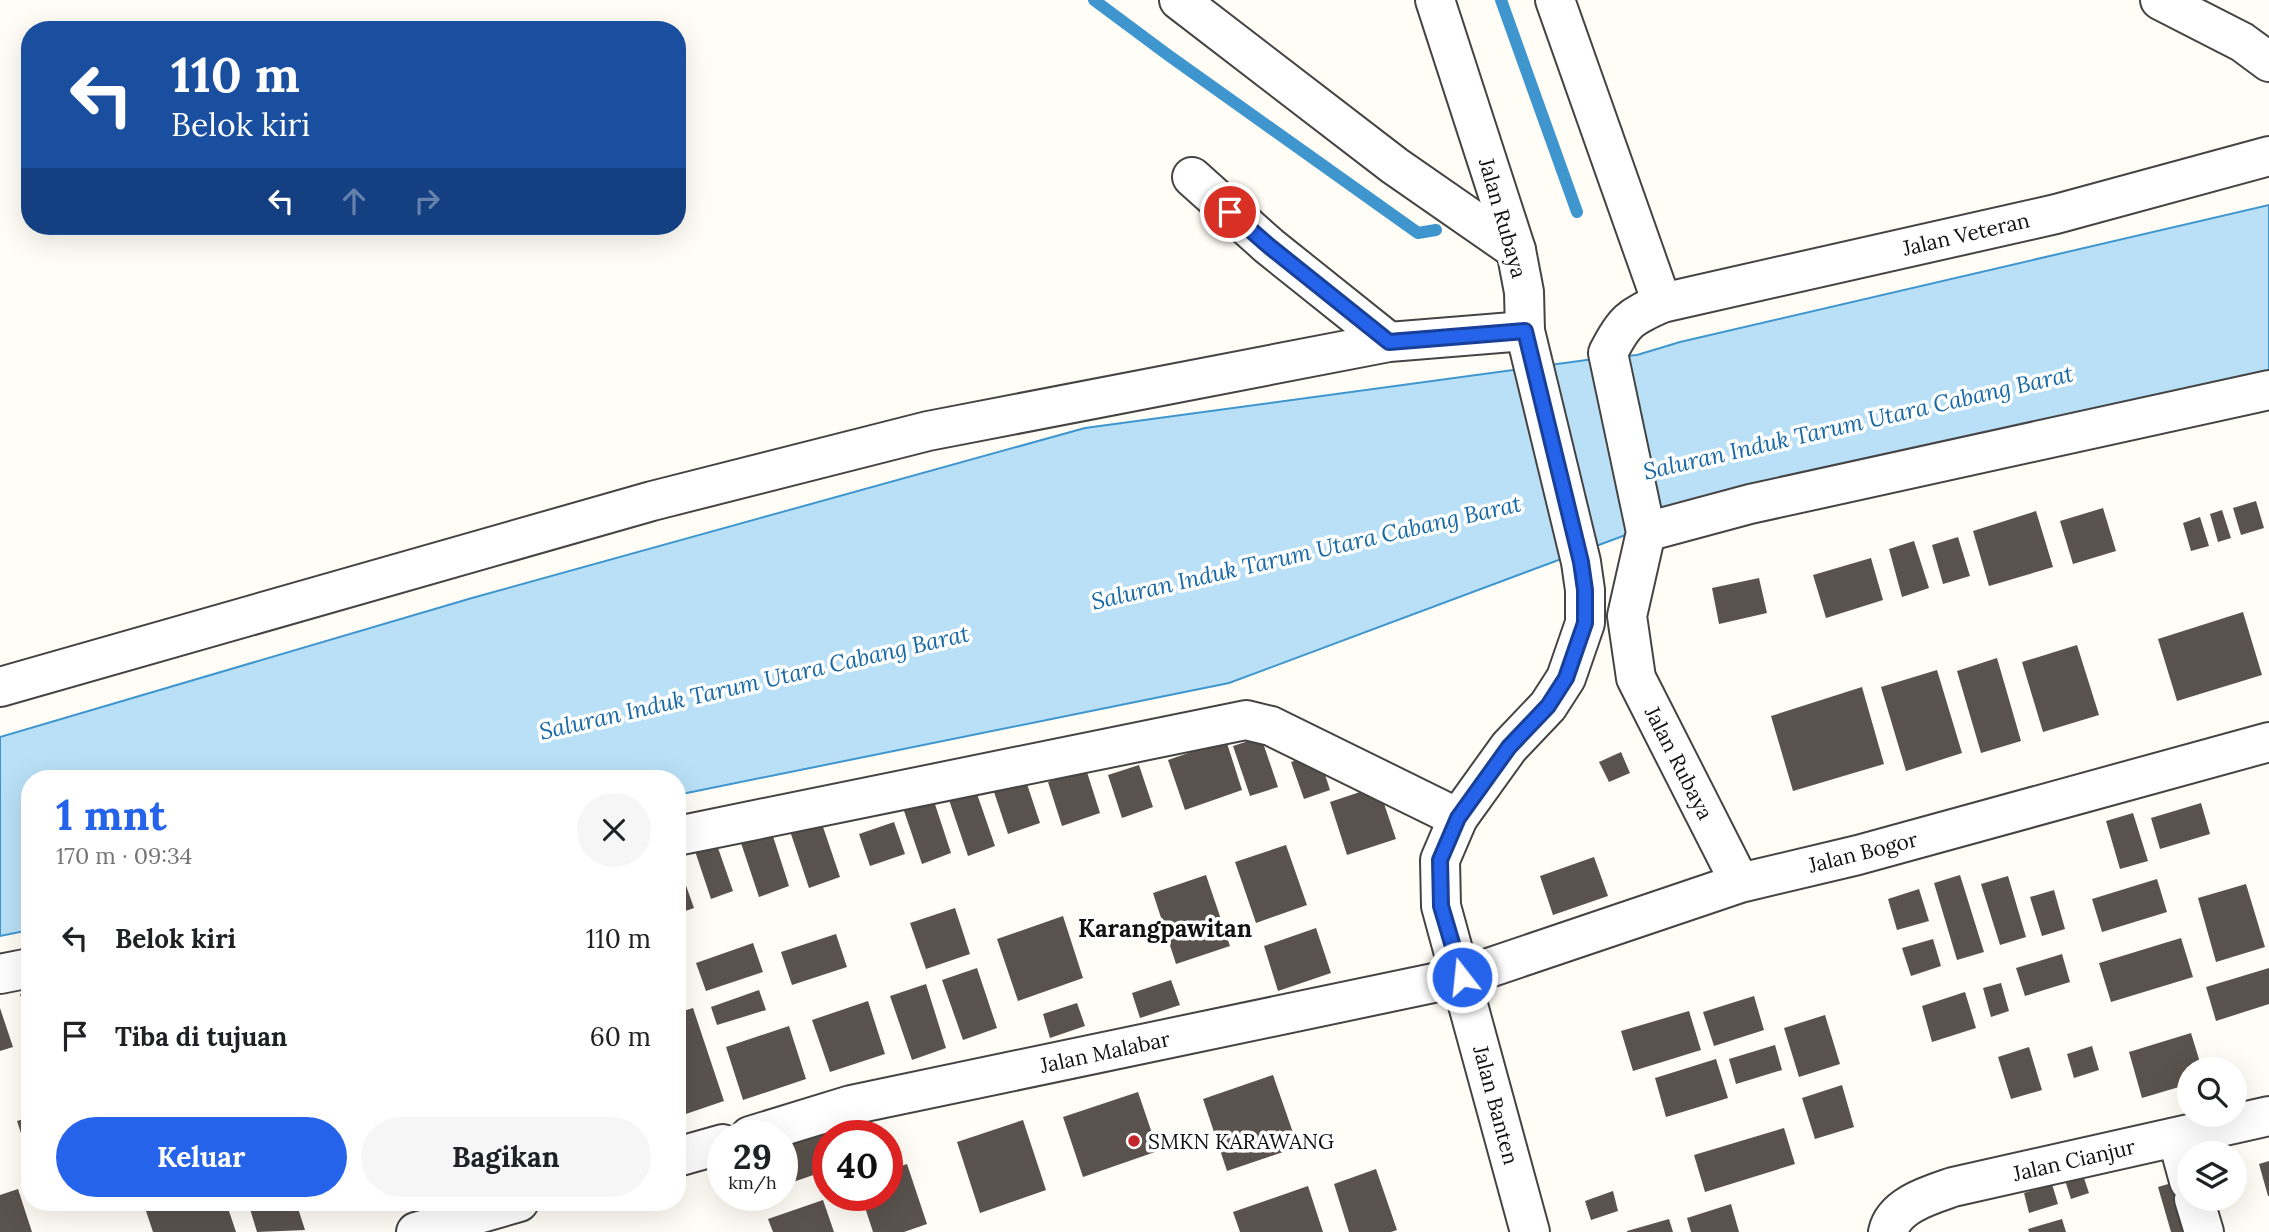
<!DOCTYPE html>
<html lang="id">
<meta charset="utf-8">
<style>
:root{--surface:#fff;--page:#f6f6f6;--text:#202124;--muted:#757577;--accent:#2563eb}
body{margin:0;font-family:Lora,serif;background:var(--page);color:var(--text);height:100vh;display:flex;flex-direction:column;font-size:26px;white-space:nowrap}
*{box-sizing:border-box;margin:0}
p{font-size:23px;color:var(--muted)}
.icon{flex:none;width:38px;height:38px;fill:none;stroke:currentColor;stroke-width:2;stroke-linecap:round;stroke-linejoin:round}
.map{position:relative;flex:1;overflow:hidden}
.panel{position:absolute;left:21px;top:770px;width:665px;height:441px;display:flex;flex-direction:column;background:var(--surface);border-radius:28px;box-shadow:0 7px 28px #0002}
.panel>*{flex:none}
.guide{position:absolute;left:21px;top:21px;width:665px;height:214px;border-radius:28px;box-shadow:0 7px 28px #0002;background:#1a4fa0;color:#fff;overflow:hidden}
.tools{position:absolute;left:2177px;top:1057px;display:grid;gap:14px}
.tools a{display:grid;place-items:center;width:70px;height:70px;border-radius:50%;background:var(--surface);box-shadow:0 7px 28px #0002;font-size:35px}
.speed{position:absolute;left:707px;top:1120px;display:flex;gap:14px;font-size:35px;font-weight:700;text-align:center}
.speed>*{display:grid;place-content:center;width:91px;height:91px;border-radius:50%;background:var(--surface);box-shadow:0 7px 28px #0002;line-height:1}
.speed small{font-size:18px;font-weight:400}
.speed .limit{border:10px solid #d22;background:#fff;color:#111}
.pin{position:absolute;display:grid;place-items:center;width:60px;height:60px;color:#fff;margin:-30px;border:4px solid #fff;border-radius:50%;box-shadow:0 2px 7px #0007}
.me{position:absolute;width:77px;margin:-38px;rotate:344deg;stroke-linejoin:round;filter:drop-shadow(0 0 5px #0008)}
.turn{display:flex;align-items:center;gap:24px;height:147px;padding:0 35px;font-size:32px}
.turn .icon{width:91px;height:91px;stroke-width:2.5}
.turn b{display:block;font-size:49px;line-height:60px}
.lanes{display:flex;align-items:center;height:66px;padding:0 35px;background:#0003;justify-content:center;gap:35px;direction:ltr}
.lanes .off{opacity:.35}
.round{display:grid;place-items:center;flex:none;width:74px;height:74px;border-radius:37px;background:var(--page)}
.headline{display:flex;align-items:center;justify-content:space-between;height:119px;padding:0 35px}
h1{font-size:42px;font-weight:700;line-height:52px;color:var(--accent)}
.button{display:flex;gap:14px;margin-top:auto;padding:14px 35px}
.button a{flex:1;height:80px;border-radius:42px;background:var(--accent);color:#fff;font-size:28px;font-weight:700;line-height:80px;text-align:center}
.button a+a{background:var(--page);color:var(--text)}
ul{padding:0;list-style:none}
li{display:flex;align-items:center;gap:21px;height:98px;padding:0 35px}
li div{flex:1}
li b{display:block;font-size:26px}
li em{font-style:normal}
.map>svg:first-child{display:block}
.water{fill:#b9e0f7;stroke:#3f96cf;stroke-width:2}
.lines{fill:none;stroke-linecap:round;stroke-linejoin:round}
.stream{stroke:#3f96cf;stroke-width:12}
.building{fill:#5a524d}
.minor-casing{stroke:#444;stroke-width:42}
.tertiary-casing{stroke:#444;stroke-width:42}
.minor{stroke:#fff;stroke-width:38}
.tertiary{stroke:#fff;stroke-width:38}
.route-casing{stroke:#184099;stroke-width:18}
.route{stroke:#2563eb;stroke-width:12}
.poi-dot{fill:#c4262e;stroke:#fff;stroke-width:2.5}
.labels{text-anchor:middle;dominant-baseline:central;stroke-width:7;stroke-linejoin:round;paint-order:stroke}
.street-label{font-size:21px;fill:#111;stroke:#fff}
.poi-label{font-size:21px;fill:#111;stroke:#fff;text-anchor:start}
.water-label{font-size:23px;font-style:italic;fill:#1768a6;stroke:#fff}
.quarter-label{font-size:24px;font-weight:bold;fill:#111;stroke:#fff}
</style>
<div class="map">
<svg width="2269" height="1232" viewBox="0 0 2269 1232">
<rect width="100%" height="100%" fill="#fffdf5"/>
<path class="water" d="M2269 205V378L1690 511 1229 683 677 795V779H30V930L0 936V737L472 598 1085 428 1594 359 1637 355 1680 342Z"/>
<g class="lines">
<path class="stream" d="M1094 0 1168 55 1418 233 1436 230
M1501 0 1577 212"/>
</g>
<path class="building" d="M2256 501 2264 528 2241 535 2233 508Z
M2103 508 2116 551 2073 564 2060 521Z
M2222 510 2231 538 2218 542 2210 514Z
M2036 511 2053 567 1989 586 1973 531Z
M2200 517 2209 546 2191 551 2183 523Z
M1958 537 1970 576 1943 584 1932 545Z
M1914 541 1929 588 1902 597 1889 549Z
M1871 558 1883 600 1826 618 1813 575Z
M1759 578 1767 613 1719 624 1712 588Z
M2243 612 2262 675 2177 701 2158 639Z
M2077 645 2099 715 2043 732 2022 662Z
M1997 658 2021 741 1981 753 1957 671Z
M1937 670 1962 753 1906 771 1881 687Z
M1862 687 1884 764 1793 791 1771 716Z
M1261 737 1278 787 1250 796 1233 746Z
M1226 740 1242 790 1185 810 1168 760Z
M1621 752 1630 773 1609 782 1599 762Z
M1318 753 1330 790 1304 799 1291 762Z
M1139 765 1153 807 1122 818 1108 775Z
M1086 769 1100 813 1062 826 1048 782Z
M1025 778 1040 823 1008 834 993 789Z
M1378 786 1396 839 1347 855 1330 802Z
M975 788 995 846 968 856 948 797Z
M932 795 951 853 922 864 902 805Z
M2201 803 2210 834 2160 849 2151 818Z
M2133 813 2148 861 2120 869 2106 821Z
M819 815 840 877 809 888 788 825Z
M894 822 905 854 870 866 859 834Z
M771 830 789 886 759 897 740 840Z
M717 845 733 891 711 899 695 851Z
M1286 845 1307 905 1256 923 1235 862Z
M1594 857 1608 896 1553 915 1540 876Z
M677 860 694 908 677 914Z
M1206 875 1230 946 1176 964 1153 893Z
M1960 875 1984 952 1957 960 1934 883Z
M2008 876 2026 937 2000 945 1981 884Z
M2157 879 2167 912 2102 932 2092 899Z
M2246 884 2265 947 2216 962 2198 898Z
M1919 889 1929 921 1897 930 1888 899Z
M2054 890 2065 929 2042 936 2030 897Z
M955 908 970 954 926 969 910 923Z
M1063 916 1083 978 1018 1001 997 939Z
M1316 928 1331 973 1278 991 1264 946Z
M836 934 847 967 792 985 781 952Z
M2181 938 2193 977 2111 1002 2099 963Z
M1933 939 1941 966 1911 976 1902 948Z
M753 943 763 972 706 991 696 963Z
M2062 954 2070 982 2025 996 2016 968Z
M977 968 997 1028 963 1040 942 980Z
M2269 968V1004L2216 1021 2206 987Z
M1171 980 1180 1005 1140 1018 1132 993Z
M2001 983 2009 1011 1991 1017 1983 988Z
M926 984 946 1048 912 1060 890 996Z
M759 990 766 1010 717 1025 711 1007Z
M30 991V1024H29L20 994Z
M1965 992 1976 1028 1932 1042 1922 1006Z
M1754 996 1764 1030 1714 1046 1703 1012Z
M868 1001 885 1054 830 1072 812 1020Z
M1077 1003 1085 1026 1050 1038 1043 1014Z
M0 1008 13 1047 0 1051Z
M693 1008 724 1101 677 1117V1013Z
M1689 1011 1701 1050 1633 1071 1621 1031Z
M1825 1015 1840 1064 1799 1077 1784 1028Z
M789 1026 806 1079 743 1100 726 1047Z
M2191 1033 2202 1069H2189V1084L2142 1098 2129 1052Z
M1775 1045 1782 1070 1736 1084 1729 1059Z
M2092 1046 2099 1070 2074 1078 2067 1054Z
M2029 1047 2042 1090 2011 1099 1998 1057Z
M1716 1059 1728 1098 1666 1117 1655 1078Z
M1273 1075 1298 1147 1227 1171 1203 1099Z
M1842 1085 1854 1127 1815 1139 1802 1098Z
M1138 1092 1158 1151 1083 1177 1063 1117Z
M841 1112 849 1136H828V1170L793 1182 782 1151V1136Z
M30 1117V1158H29L17 1121Z
M1023 1120 1046 1190 980 1213 957 1142Z
M1784 1128 1795 1164 1705 1192 1694 1155Z
M2269 1161V1196H2268L2259 1164Z
M907 1164 927 1224 904 1232H873L861 1195H887V1171Z
M2080 1166 2089 1193 2071 1199 2062 1171Z
M1376 1169 1397 1230 1391 1232H1349L1334 1184Z
M2182 1180 2198 1232H2171L2158 1187Z
M2052 1184 2058 1204 2029 1213 2024 1193Z
M1308 1186 1323 1232H1240L1233 1212Z
M18 1189 32 1232H0V1195Z
M1613 1191 1618 1211 1591 1220 1585 1201Z
M823 1200 834 1232H773L768 1219Z
M143 1202H226L236 1232H153Z
M248 1202H296L305 1230 257 1232Z
M1731 1204 1739 1232H1691L1687 1218Z
M1669 1219 1673 1232H1627V1231Z
M2062 1219 2066 1232H2029L2028 1229Z"/>
<g class="lines">
<defs>
<path id="minor" d="M1179 0 1395 166 1516 250
M1555 0 1662 303
M2160 0 2242 42 2269 62
M1192 177 1269 246 1389 342
M1646 532 1750 504 2269 390
M0 687 652 501 928 431 1389 342 1525 331
M677 836 1246 720 1271 726 1458 818
M0 974 30 968
M750 1136 851 1105 1462 977
M2177 1137 2189 1181
M677 1157 723 1144
M2194 1199 2204 1232
M416 1232 519 1202
M1888 1232C1894 1205 1930 1195 1953 1187L2269 1116"/>
<path id="tertiary" d="M1435 0 1516 250 1524 292 1525 331 1581 562 1585 590V623L1566 678 1548 706 1509 747 1458 818 1440 860 1441 906 1530 1232
M1740 883 1636 678 1627 616 1646 532 1608 353C1624 321 1630 317 1662 303L2056 214 2269 156
M1462 977 1740 883 1858 855 2269 742"/>
</defs>
<use href="#minor" class="minor-casing"/>
<use href="#tertiary" class="tertiary-casing"/>
<use href="#minor" class="minor"/>
<use href="#tertiary" class="tertiary"/>
</g>
<g class="lines">
<defs>
<path id="route" d="M1230 212 1269 246 1389 342 1525 331 1581 562 1585 590V623L1566 678 1548 706 1509 747 1458 818 1440 860 1441 906 1462 977"/>
</defs>
<use href="#route" class="route-casing"/>
<use href="#route" class="route"/>
</g>
<circle class="poi-dot" cx="1134" cy="1141" r="7"/>
<g class="labels">
<g class="street-label">
<text transform="translate(1503 218) rotate(74)">Jalan Rubaya</text>
<text transform="translate(1966 234) rotate(-13)">Jalan Veteran</text>
<text transform="translate(1679 763) rotate(63)">Jalan Rubaya</text>
<text transform="translate(1863 852) rotate(-14)">Jalan Bogor</text>
<text transform="translate(1105 1052) rotate(-12)">Jalan Malabar</text>
<text transform="translate(1496 1105) rotate(75)">Jalan Banten</text>
<text transform="translate(2074 1160) rotate(-13)">Jalan Cianjur</text>
</g>
<g class="poi-label">
<text x="1148" y="1141">SMKN KARAWANG</text>
</g>
<g class="water-label">
<text transform="translate(1858 422) rotate(-13)">Saluran Induk Tarum Utara Cabang Barat</text>
<text transform="translate(1306 552) rotate(-13)">Saluran Induk Tarum Utara Cabang Barat</text>
<text transform="translate(754 682) rotate(-13)">Saluran Induk Tarum Utara Cabang Barat</text>
</g>
<g class="quarter-label">
<text x="1165" y="928">Karangpawitan</text>
</g>
</g>
</svg>
<div class="tools">
<a><svg class="icon" aria-label="search" viewBox="0 0 24 24"><circle cx="10" cy="10" r="6"/><path d="M15 15l6 6"/></svg></a>
<a><svg class="icon" aria-label="layers" viewBox="0 0 24 24"><path d="M12 4l9 5-9 5-9-5zM3 14l9 5 9-5"/></svg></a>
</div>
<div class="speed"><div>29<small>km/h</small></div><div class="limit">40</div></div>
<div class="pin" style="left:1230px;top:212px;background:#d93025"><svg class="icon" aria-label="arrive" viewBox="0 0 24 24"><path d="M6 21V4h12l-3 4 3 4H6"/></svg></div>
<svg class="me" style="left:1462px;top:977px" viewBox="-20 -20 40 40"><circle r="17" fill="#2563eb" stroke="#fff" stroke-width="3"/><path d="M0-11L8 9 0 5-8 9z" fill="#fff"/></svg>
<div class="guide">
<div class="turn"><svg class="icon" aria-label="left" viewBox="0 0 24 24"><path d="M17 20v-9H6M10 6l-5 5 5 5"/></svg><div><b>110 m</b>Belok kiri</div></div>
<div class="lanes"><svg class="icon" aria-label="left" viewBox="0 0 24 24"><path d="M17 20v-9H6M10 6l-5 5 5 5"/></svg><svg class="icon off" aria-label="ahead" viewBox="0 0 24 24"><path d="M12 20V5M6 11l6-6 6 6"/></svg><svg class="icon off" aria-label="right" viewBox="0 0 24 24"><path d="M7 20v-9h11M14 6l5 5-5 5"/></svg></div>
</div>
<section class="panel">
<div class="headline"><div><h1>1 mnt</h1><p>170 m · 09:34</p></div><a class="round"><svg class="icon" aria-label="close" viewBox="0 0 24 24"><path d="M6 6l12 12M18 6L6 18"/></svg></a></div>
<ul>
<li><svg class="icon" aria-label="left" viewBox="0 0 24 24"><path d="M17 20v-9H6M10 6l-5 5 5 5"/></svg><div><b>Belok kiri</b></div><em>110 m</em></li>
<li><svg class="icon" aria-label="arrive" viewBox="0 0 24 24"><path d="M6 21V4h12l-3 4 3 4H6"/></svg><div><b>Tiba di tujuan</b></div><em>60 m</em></li>
</ul>
<div class="button"><a>Keluar</a><a>Bagikan</a></div>
</section>
</div>
